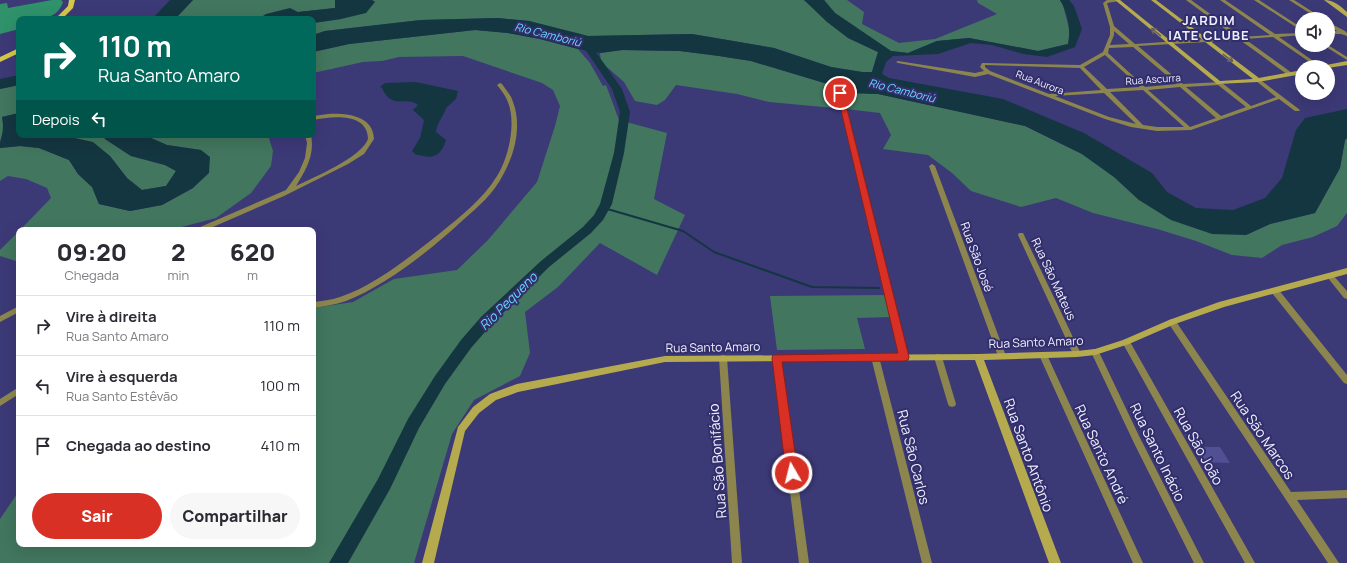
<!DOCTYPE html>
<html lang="pt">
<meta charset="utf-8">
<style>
:root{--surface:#fff;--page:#f7f7f7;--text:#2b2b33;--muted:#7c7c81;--line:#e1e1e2;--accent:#d93025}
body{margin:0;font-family:Manrope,sans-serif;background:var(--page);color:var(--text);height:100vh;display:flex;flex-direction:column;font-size:15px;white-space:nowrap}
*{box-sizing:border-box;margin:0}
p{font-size:13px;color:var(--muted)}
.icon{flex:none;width:22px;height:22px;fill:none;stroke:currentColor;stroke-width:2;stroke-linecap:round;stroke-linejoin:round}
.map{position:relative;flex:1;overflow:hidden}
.panel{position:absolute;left:16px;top:227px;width:300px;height:320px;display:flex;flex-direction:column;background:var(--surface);border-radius:8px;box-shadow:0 4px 16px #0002}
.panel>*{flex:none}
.top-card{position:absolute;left:16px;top:16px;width:300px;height:122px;border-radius:8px;box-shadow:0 4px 16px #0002;background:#00695c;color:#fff;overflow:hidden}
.controls{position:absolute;left:1295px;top:12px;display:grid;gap:8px}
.controls a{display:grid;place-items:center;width:40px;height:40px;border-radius:50%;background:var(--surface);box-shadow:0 4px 16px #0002;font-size:20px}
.pin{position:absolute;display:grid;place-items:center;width:34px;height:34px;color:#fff;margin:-17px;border:2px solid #fff;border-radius:50%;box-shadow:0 1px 4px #0007}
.me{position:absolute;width:44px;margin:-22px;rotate:352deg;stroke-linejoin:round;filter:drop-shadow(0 0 3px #0008)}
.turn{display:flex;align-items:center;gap:14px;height:84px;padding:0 16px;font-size:18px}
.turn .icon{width:52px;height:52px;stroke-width:2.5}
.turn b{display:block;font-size:28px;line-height:34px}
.then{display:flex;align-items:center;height:38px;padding:0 16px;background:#0003;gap:8px;font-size:15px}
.eta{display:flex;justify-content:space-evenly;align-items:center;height:68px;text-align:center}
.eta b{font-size:24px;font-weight:800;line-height:28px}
.action{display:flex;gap:8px;margin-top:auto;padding:8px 16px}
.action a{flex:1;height:46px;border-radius:24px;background:var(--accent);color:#fff;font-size:16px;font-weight:800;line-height:46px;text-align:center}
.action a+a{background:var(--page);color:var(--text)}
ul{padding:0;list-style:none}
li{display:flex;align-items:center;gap:12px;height:60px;padding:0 16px;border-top:1px solid var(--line)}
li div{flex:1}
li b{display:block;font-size:15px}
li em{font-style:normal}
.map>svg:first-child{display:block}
.green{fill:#42765e}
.forest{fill:#2f926b}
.water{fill:#143641}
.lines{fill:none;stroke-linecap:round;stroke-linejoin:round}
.stream-far1{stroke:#143641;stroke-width:1.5}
.stream{stroke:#143641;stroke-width:2}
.river{fill:#143641;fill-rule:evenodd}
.building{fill:#525095}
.street{fill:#8c864e;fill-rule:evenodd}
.secondary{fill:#b5ab4e;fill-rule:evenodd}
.primary{fill:#d5c749;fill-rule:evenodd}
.oneway{stroke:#66605f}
.route{fill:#d93025;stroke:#8d1f18}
.labels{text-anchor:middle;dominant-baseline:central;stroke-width:4;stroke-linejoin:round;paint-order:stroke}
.far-street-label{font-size:10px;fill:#eff0ff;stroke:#322e6b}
.far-water-label{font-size:11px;font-style:italic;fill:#6bd7fc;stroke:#322e6b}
.street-label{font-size:12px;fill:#eff0ff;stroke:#322e6b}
.far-district-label{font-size:13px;font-weight:bold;letter-spacing:1px;fill:#eff0ff;stroke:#322e6b}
.water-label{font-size:13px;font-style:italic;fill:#6bd7fc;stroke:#322e6b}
.near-street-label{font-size:14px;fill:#eff0ff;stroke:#322e6b}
</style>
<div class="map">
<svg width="1347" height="563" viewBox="0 0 1347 563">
<rect width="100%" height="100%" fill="#3c3977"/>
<path class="green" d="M193 0H335V8L298 12 266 14 259 19H175Z
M372 0H804L848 38 878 52 872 72H862L831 67 774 48 692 34 588 36 529 21 498 18 421 20 325 31 313 35V23L341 19 375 2Z
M824 0H847L864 12 862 24 899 43 935 39 997 14 978 3 977 0H1060L1063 5 1070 32 1068 44 1038 51 969 38 937 41 908 53 891 51 835 13Z
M475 30 508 33 540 39 578 49 590 63 603 86 606 85 619 120 667 133 654 199 685 215 657 275 600 243 558 287 525 312 530 353 520 376 474 400 452 434 414 563H0V519L19 491V544H313V308L353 302 394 279 457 270 488 240 537 182 555 126 560 106 553 90 542 83 463 56 399 57 382 61 363 62 313 73V52L349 44Z
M622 50 680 51 719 56 751 61 831 85 834 108 769 102 737 94 676 85 665 100 657 105 635 101 624 82 601 62 600 53Z
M19 85V113L2 117C4 126 6 134 0 141V89Z
M849 93 878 94 1025 126 1082 154 1114 177 1139 200 1246 235 1270 224 1315 213 1340 168 1345 140 1347 138V213L1337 226 1313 237 1282 245 1262 258 1232 255 1196 241 1157 229 1093 213 1056 198 1021 207 971 191 952 173 928 155 883 149 891 135 880 113 846 109 844 97Z
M45 135H103L105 139 131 156 165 165 176 171 166 186 142 190 127 178 110 156Z
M144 135H268L273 151 271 166 251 193 216 218 170 230H20L51 198 47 188 26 179 8 176 0 181V148L20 146 39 148 69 160 78 174 92 187 99 204 130 211 162 205 193 188 201 150 167 145Z
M19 231V262L0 256V250Z
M885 295 892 317 857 318 865 349 777 350 770 296Z"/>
<path class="forest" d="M52 0H61L63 2C56 22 37 19 19 19V29L0 34V4L7 3 8 8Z"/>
<path class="water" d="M170 0H193L175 19H152Z
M335 0H372L375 2 366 13 341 19 313 23V19H259L266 14 290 8 298 12 335 8Z
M804 0H824L835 13 891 51 908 53 937 41 969 38 1038 51 1068 44C1071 30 1068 13 1060 0H1069L1074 6 1082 29 1075 47 1047 57 1023 54 992 45 971 43 938 54 893 56 886 62 882 74 889 78 1003 99 1084 133 1152 173 1167 192 1196 208 1233 210 1265 198 1282 178 1296 130 1305 118 1347 109V138L1345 140 1340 168 1315 213 1270 224 1246 235 1212 234 1171 220 1139 200 1114 177 1082 154 1025 126 878 94 849 93 831 85 751 61 719 56 680 51 622 50 600 53 578 49 540 39 508 33 475 30 349 44 313 52V35L325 31 421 20 498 18 529 21 588 36 692 34 774 48 831 67 862 72H872L878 52 848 38 827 22Z
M19 75V85L0 89V79Z
M416 82 458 91 456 99 446 108C444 116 437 122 436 132L446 140C442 152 437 159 423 156 418 155 415 155 412 151L420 138 424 120 413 110 418 105C406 95 392 111 382 88L380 87 385 83Z
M19 113V135L66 136 93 142 110 156 127 178 142 190 166 186 176 171 165 165 131 156 105 139 103 135H144L167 145 201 150 210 157 209 173 193 188 162 205 130 211 99 204 92 187 78 174 69 160 39 148 20 146 0 148C0 135 5 134 2 117Z"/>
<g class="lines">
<path class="stream-far1" d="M16 57H19"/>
<path class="stream" d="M604 208 683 231 714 252 812 287 879 288"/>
<path class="river" d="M582 40 593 48 622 89 630 112 624 153 612 204 603 220 591 233 549 267 491 325 471 348 445 384 419 428 390 489 348 563H329L378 479 408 419 435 376 461 340 481 317 541 261 583 227 594 215 600 204 614 153 620 112 612 89 587 52 578 43Z"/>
</g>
<path class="building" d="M1193 447H1220L1230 463 1202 462Z"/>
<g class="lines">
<path class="street" d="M1107 0H1118L1119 1 1107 3 1114 26 1135 44 1236 37 1186 0H1191L1242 37 1270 35 1220 0H1225L1275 34 1302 33V35L1279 37 1322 67H1317L1273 37 1245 39 1292 73V75H1288L1240 40 1138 46 1183 84 1221 82 1251 106 1276 97 1256 81V79L1258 78 1300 110 1299 111H1295L1279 99 1191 130 1157 131 1131 127 1105 119 988 74 975 77 898 63 896 62 898 61 975 73 984 71 980 67 982 63H984L1080 65 1103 52 1110 35V27L1103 3ZM1114 31 1129 44 1110 45 1114 35ZM1133 47 1177 84 1145 87 1108 53 1109 48ZM1105 55 1140 87 1107 89 1084 67ZM985 65 1080 68 1101 90 1049 94 990 71 985 67ZM1218 85 1246 107 1221 116 1186 87ZM1180 87 1216 118 1190 127 1148 90ZM1143 90 1184 127H1157L1143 125 1110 92ZM1104 93 1136 124 1109 117 1055 96Z
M1254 0H1259L1302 28V31Z
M1289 0H1294L1324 19H1319Z
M1328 22 1345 31 1347 33V36L1341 34H1328V32L1337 31 1328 25Z
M1323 45H1328L1347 57V60Z
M500 83 502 84C506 90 511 95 513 102 522 125 515 154 503 175 494 193 478 207 463 220 432 249 385 286 346 301 335 305 324 306 313 308V302C322 301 331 300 340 297 374 286 411 256 439 234 460 217 483 199 497 176 509 157 517 121 507 100 505 95 501 90 497 85Z
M840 91 843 93 908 357 907 359 904 360 901 359 900 357 837 93Z
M328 114C346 113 373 115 374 139L364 154 348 164 284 196 206 230H197L198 228 286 190 299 172 305 158 307 143 305 135H311C315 155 306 170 296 186 314 177 361 158 368 139 368 112 331 116 313 120V116Z
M932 164 935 166 1006 356 1005 358 1002 359 999 358 998 356 929 166Z
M1019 233H1023L1024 235 1081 354 1080 356H1074L1073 354 1018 235Z
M1328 274H1332L1347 291V299L1344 298 1328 278 1327 276Z
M1275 288 1278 289 1347 375V384L1344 383 1272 293 1271 291Z
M19 306V312L0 322V316Z
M1172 319 1175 320 1291 492 1347 490V498L1297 500 1339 563H1328L1169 324 1168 322 1169 320Z
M1126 339 1129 340 1255 563H1245L1122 342 1123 340Z
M1095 349 1098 350 1099 352 1140 438 1204 563H1194L1134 443 1091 352 1092 350Z
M1043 352 1046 353 1047 355 1143 563H1133L1039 355 1040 353Z
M875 354 878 355 879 357 932 563H922L871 357 872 355Z
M938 354 941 355 942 357 956 404 955 406 952 407 949 406 948 404 934 357 935 355Z
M723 355 726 356 727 358 742 563H732L719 358 720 356Z
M777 355 780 356 781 358 809 563H799L773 358 774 356Z
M19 387V394L0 406V399Z"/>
<path class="secondary" d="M1115 0H1120L1220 81 1253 79 1151 0H1156L1259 78 1302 70V74L1258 82 1217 84Z
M1324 0C1334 0 1340 6 1347 12V17Z
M1347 61V65L1328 68V67H1323L1326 65Z
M1347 268V274L1224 307 1175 324 1129 344 1095 355 1077 357 984 360 1061 563H1049L975 360 665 362 518 392 496 400 479 413 465 431 434 563H422L458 427 473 407 490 394 517 384 665 356 978 354 1077 351 1095 349 1123 340 1169 320 1219 302Z"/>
<path class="primary" d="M69 0H75L73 8 62 19H55L68 6Z
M19 48V53L0 62V57Z"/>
</g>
<defs><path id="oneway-shaft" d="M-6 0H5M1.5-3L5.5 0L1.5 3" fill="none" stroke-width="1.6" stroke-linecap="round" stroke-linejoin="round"/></defs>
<g class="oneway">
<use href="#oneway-shaft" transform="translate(1156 32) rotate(-141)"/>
<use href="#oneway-shaft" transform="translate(1228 58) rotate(37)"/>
</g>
<path class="route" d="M838 91 843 93 909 357 908 360 904 361 782 362 798 473 796 477 792 478 788 477 786 473 772 358 773 355 898 353 837 93Z"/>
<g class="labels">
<g class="far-street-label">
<text transform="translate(1153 79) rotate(-4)">Rua Ascurra</text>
<text transform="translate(1040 82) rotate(21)">Rua Aurora</text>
</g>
<g class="far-water-label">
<text transform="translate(548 34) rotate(14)">Rio Camboriú</text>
<text transform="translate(902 90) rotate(14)">Rio Camboriú</text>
</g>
<g class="street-label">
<text transform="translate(977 257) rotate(70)">Rua São José</text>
<text transform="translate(1054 279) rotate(65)">Rua São Mateus</text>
<text transform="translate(1036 342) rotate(-2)">Rua Santo Amaro</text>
<text transform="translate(713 347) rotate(-1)">Rua Santo Amaro</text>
</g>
<g class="far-district-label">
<text x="1209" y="20">JARDIM<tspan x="1209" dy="15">IATE CLUBE</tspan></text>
</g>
<g class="water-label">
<text transform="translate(508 301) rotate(-45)">Rio Pequeno</text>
</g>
<g class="near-street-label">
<text transform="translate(1263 435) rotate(56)">Rua São Marcos</text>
<text transform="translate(1199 446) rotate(61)">Rua São João</text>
<text transform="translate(1158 452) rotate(64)">Rua Santo Inácio</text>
<text transform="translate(1102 454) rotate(65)">Rua Santo André</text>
<text transform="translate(1029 455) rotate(70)">Rua Santo Antônio</text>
<text transform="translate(914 457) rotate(76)">Rua São Carlos</text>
<text transform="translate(717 461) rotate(-94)">Rua São Bonifácio</text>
</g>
</g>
</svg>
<div class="controls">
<a><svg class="icon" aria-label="sound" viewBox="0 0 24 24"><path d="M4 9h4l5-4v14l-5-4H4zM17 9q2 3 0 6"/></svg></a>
<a><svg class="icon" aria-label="search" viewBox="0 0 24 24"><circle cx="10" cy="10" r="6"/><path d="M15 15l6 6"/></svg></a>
</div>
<div class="pin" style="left:840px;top:93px;background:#d93025"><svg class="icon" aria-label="arrive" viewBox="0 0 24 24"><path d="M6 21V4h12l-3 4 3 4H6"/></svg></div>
<svg class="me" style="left:792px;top:473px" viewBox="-20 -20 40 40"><circle r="17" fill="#d93025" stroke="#fff" stroke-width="3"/><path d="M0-11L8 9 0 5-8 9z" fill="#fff"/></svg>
<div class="top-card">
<div class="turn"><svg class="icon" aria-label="right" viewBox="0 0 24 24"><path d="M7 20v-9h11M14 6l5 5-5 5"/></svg><div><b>110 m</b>Rua Santo Amaro</div></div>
<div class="then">Depois<svg class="icon" aria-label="left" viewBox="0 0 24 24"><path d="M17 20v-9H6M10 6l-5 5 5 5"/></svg></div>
</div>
<section class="panel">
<div class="eta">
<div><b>09:20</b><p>Chegada</p></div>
<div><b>2</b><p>min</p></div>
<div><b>620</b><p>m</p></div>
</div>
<ul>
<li><svg class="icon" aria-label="right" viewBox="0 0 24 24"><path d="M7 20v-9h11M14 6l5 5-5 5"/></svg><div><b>Vire à direita</b><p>Rua Santo Amaro</p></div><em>110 m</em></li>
<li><svg class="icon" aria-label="left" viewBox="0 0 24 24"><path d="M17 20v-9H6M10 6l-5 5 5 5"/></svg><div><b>Vire à esquerda</b><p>Rua Santo Estêvão</p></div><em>100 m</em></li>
<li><svg class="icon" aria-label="arrive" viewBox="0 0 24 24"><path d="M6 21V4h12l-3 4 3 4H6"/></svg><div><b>Chegada ao destino</b></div><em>410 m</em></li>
</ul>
<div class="action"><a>Sair</a><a>Compartilhar</a></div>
</section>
</div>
